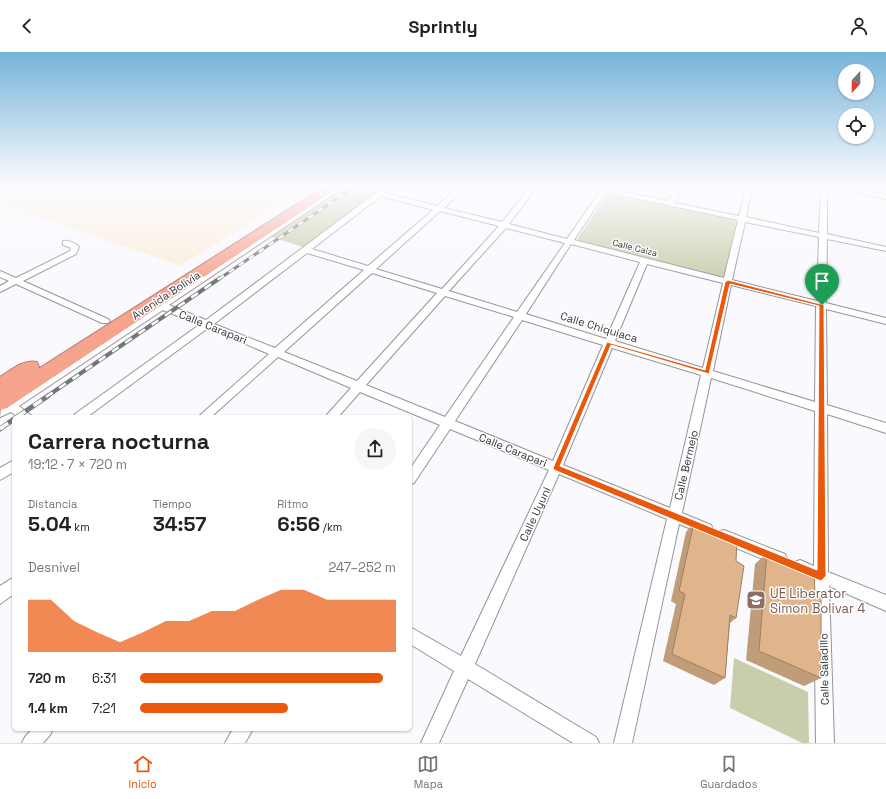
<!DOCTYPE html>
<html lang="es">
<head>
<meta charset="utf-8">
<style>
  :root { --surface:#fff; --page:#f6f6f6; --text:#222; --muted:#767676; --line:#e0e0e0; --accent:#ea580c }
  body { margin:0; font-family:"Space Grotesk",sans-serif; background:var(--page); color:var(--text); height:100vh; display:flex; flex-direction:column; font-size:15px; white-space:nowrap }
  * { box-sizing:border-box; margin:0 }
  p { font-size:13px; color:var(--muted) }
  .icon { flex:none; width:22px; height:22px; fill:none; stroke:currentColor; stroke-width:2; stroke-linecap:round; stroke-linejoin:round }
  .map { position:relative; flex:1; overflow:hidden }
  .side { position:absolute; left:12px; top:363px; width:400px; height:316px; display:flex; flex-direction:column; background:var(--surface); border-radius:6px; box-shadow:0 1px 3px #0004 }
  .side>* { flex:none }
  .needle { width:26px; rotate:201deg }
  .fabs { position:absolute; left:838px; top:12px; display:grid; gap:8px }
  .fabs a { display:grid; place-items:center; width:36px; height:36px; border-radius:50%; background:var(--surface); box-shadow:0 1px 3px #0004; font-size:20px }
  .pin { position:absolute; display:grid; place-items:center; width:34px; height:34px; color:#fff; margin:-41px -17px; border-radius:50% 50% 50% 0; rotate:-45deg; box-shadow:0 0 4px #0007 }
  .pin .icon { rotate:45deg }
  .round { display:grid; place-items:center; flex:none; width:42px; height:42px; border-radius:21px; background:var(--page) }
  .summary { display:flex; align-items:center; justify-content:space-between; height:68px; padding:0 16px }
  h1 { font-size:22px; font-weight:600; line-height:30px }
  .figures { display:grid; grid-template-columns:repeat(3,1fr); gap:6px; height:68px; padding:4px 16px }
  .figures div { display:grid; align-content:center }
  .figures b { font-size:20px; font-weight:600 }
  .figures small { font-size:11px; font-weight:400 }
  .figures p { font-size:11px }
  .chart { height:112px; padding:8px 16px }
  .chart p { display:flex; justify-content:space-between }
  .chart svg { width:100%; height:72px; margin-top:4px; fill:var(--accent); opacity:.7 }
  ul { padding:0 16px; list-style:none; font-size:13px }
  li { display:grid; grid-template-columns:64px 48px 1fr; align-items:center; height:30px }
  li i { height:10px; border-radius:5px; background:var(--accent) }
  header { display:flex; justify-content:space-between; align-items:center; height:52px; padding:0 16px; background:var(--surface); font-size:18px; font-weight:600 }
  .menu { display:flex; justify-content:space-around; align-items:center; height:56px; border-top:1px solid var(--line); background:var(--surface); font-size:11px; color:var(--muted) }
  .menu a { display:grid; justify-items:center; gap:2px }
  .menu .active { color:var(--accent) }
  .map>svg:first-child { display:block }
</style>
</head>
<body>
<header><svg class="icon" aria-label="back" viewBox="0 0 24 24"><path d="M15 5l-7 7 7 7"/></svg>Sprintly<svg class="icon" aria-label="person" viewBox="0 0 24 24"><circle cx="12" cy="8" r="4"/><path d="M4 21q1-7 8-7t8 7"/></svg></header>
<div class="map">
<svg width="886" height="691" viewBox="0 0 886 691">
  <rect width="100%" height="100%" fill="#f9f9fe"/>
  <!-- industrial -->
  <path fill="#faeeda" d="M0 135H307L180 214 0 152Z"/>
  <!-- green -->
  <g fill="#c8ceab">
    <path d="M346 135H383L303 195 271 185Z"/>
    <path d="M609 142 731 167 736 170 725 224 716 225 578 190V186L607 143Z"/>
    <path d="M734 606 808 640 809 691H802L730 656Z"/>
  </g>
  <g fill="none" stroke-linecap="round" stroke-linejoin="round">
    <!-- street casing -->
    <g stroke="#94949a" stroke-width="2">
      <g id="street">
        <path d="M336 135H344L169 253 206 268 384 135H392L385 141 437 154 459 135H466L444 156 502 170 530 135H537L509 172 567 187 600 139 587 135H609L608 137 669 149 675 135H682L675 151 739 164 746 135H752L746 165 819 181 821 135H827V182L886 195V199L827 187 826 251 886 266V272L826 257 827 353 886 371V381L827 362 828 520 886 543V559L829 534 834 691H816L814 528 795 520 793 515 795 510 800 508 814 514 815 359 711 326 682 461 711 473 713 477 711 481 706 483 679 472 632 691H614L667 467 559 422 475 612 596 685 599 691H573L468 627 439 691H421L454 619 410 592V575L461 604 549 418 450 377 414 431 410 432V417L440 373 360 340 338 365H325L351 336 278 305 211 365H198L269 302 208 276 87 365H73L75 362 199 273 163 258 19 354 33 365H18L11 360 0 365 2 348 6 347 11 348ZM606 140 738 168 724 226 574 188ZM381 144 433 158 368 214 312 197ZM440 159 499 174 442 237 376 217ZM745 170 819 185 817 249 732 228ZM506 176 565 191 517 260 449 239ZM571 192 640 210 606 287 526 262ZM307 201 364 218 275 296 214 272ZM647 212 723 231 703 316 615 289ZM372 221 437 241 357 329 284 300ZM731 233 816 254 815 350 713 319ZM445 244 514 265 445 365 366 333ZM522 268 603 293 553 409 455 369ZM612 296 701 323 670 456 563 413Z"/>
        <path d="M829 135H845L886 143V147Z"/>
        <path d="M63 189C68 188 76 191 79 195L76 202 23 229 108 267 110 269 108 271H102L16 232 0 240V234L9 229 0 225V219L16 226 70 199 71 196 63 193Z"/>
        <path d="M14 408V420L0 428V416Z"/>
        <path d="M724 478 785 502 787 507 785 512 780 514 719 489 717 484 719 479Z"/>
        <path d="M14 525V542L0 552V534Z"/>
        <path d="M32 677H53L50 683 43 691H22L25 685Z"/>
        <path d="M233 677H253L245 691H225Z"/>
      </g>
    </g>
    <!-- highway casing -->
    <g stroke="#b37d70" stroke-width="2">
      <path id="highway" d="M324 135H339L7 356 0 358V325C11 318 23 307 37 310L39 315 38 317Z"/>
    </g>
    <!-- street -->
    <use href="#street" fill="#fff" fill-rule="evenodd"/>
    <!-- highway -->
    <use href="#highway" fill="#f7a48f" fill-rule="evenodd"/>
    <!-- rail-far2 casing -->
    <g stroke="#767679" stroke-width="3">
      <path id="rail-far2" d="M219 227 354 135"/>
    </g>
    <!-- rail-far1 casing -->
    <g stroke="#767679" stroke-width="4">
      <path id="rail-far1" d="M46 345 220 226"/>
    </g>
    <!-- rail casing -->
    <g stroke="#767679" stroke-width="5">
      <g id="rail">
        <path d="M17 365 48 344"/>
        <path d="M0 377 14 367"/>
      </g>
    </g>
    <!-- rail-far2 -->
    <use href="#rail-far2" stroke="#fff" stroke-width="2" stroke-dasharray="6" stroke-linecap="butt"/>
    <!-- rail-far1 -->
    <use href="#rail-far1" stroke="#fff" stroke-width="2.5" stroke-dasharray="8" stroke-linecap="butt"/>
    <!-- rail -->
    <use href="#rail" stroke="#fff" stroke-width="3.5" stroke-dasharray="10" stroke-linecap="butt"/>
  </g>
  <!-- wall -->
  <g fill="#c19c78">
    <path d="M694 470 736 509V566L730 571 725 626 714 633 663 609 676 552 671 549 686 480Z"/>
    <path d="M767 501 821 626 804 634 746 608 755 512Z"/>
  </g>
  <!-- building -->
  <g fill="#e0b58b" stroke="#9d7f61">
    <path d="M694 470 737 486 736 509 744 514 736 566 730 563 725 626 672 602 685 542 679 539Z"/>
    <path d="M767 501 814 518 815 543 821 546V626L759 599Z"/>
  </g>
  <!-- sky -->
  <linearGradient id="sky" x2="0" y2="1"><stop stop-color="#76b3d9"/><stop offset="0.58" stop-color="#fcfcff"/><stop offset="1" stop-color="#fcfcff" stop-opacity="0"/></linearGradient>
  <rect width="886" height="232" fill="url(#sky)"/>
  <!-- route -->
  <path fill="#ea580c" stroke="#fff" fill-rule="evenodd" d="M728 228 824 253 826 524 821 529 554 418 553 416 607 290 705 318 725 230ZM730 232 819 254 817 518 560 414 611 293 709 322Z"/>
  <!-- icons -->
  <defs>
    <g id="school-square" transform="scale(1)"><rect x="-9" y="-9" width="18" height="18" rx="4" fill="#8d6e63" stroke="#fff"/><path d="M0-5L7-2L0 1L-7-2ZM-4 1L0 2.5L4 1V4Q0 6-4 4Z" fill="#fff"/></g>
  </defs>
  <g fill-rule="evenodd">
    <use href="#school-square" x="756" y="548"/>
  </g>
  <g text-anchor="middle" dominant-baseline="central" stroke-width="3" stroke-linejoin="round" paint-order="stroke">
    <!-- far-street labels -->
    <g font-size="9" fill="#343437" stroke="#fff">
      <text transform="translate(635 196) rotate(14)">Calle Caiza</text>
    </g>
    <!-- street labels -->
    <g font-size="11" fill="#343437" stroke="#fff">
      <text transform="translate(166 243) rotate(-33)">Avenida Bolivia</text>
      <text transform="translate(213 275) rotate(22)">Calle Carapari</text>
      <text transform="translate(599 275) rotate(17)">Calle Chiquiaca</text>
      <text transform="translate(513 398) rotate(22)">Calle Carapari</text>
      <text transform="translate(686 413) rotate(-77)">Calle Bermejo</text>
      <text transform="translate(535 462) rotate(-65)">Calle Uyuni</text>
      <text transform="translate(824 617) rotate(-91)">Calle Saladillo</text>
    </g>
    <!-- near-education labels -->
    <g font-size="13" fill="#785e54" stroke="#fff" text-anchor="start">
      <text x="770" y="541">UE Liberator<tspan x="770" dy="15">Simon Bolivar 4</tspan></text>
    </g>
  </g>
</svg>
<div class="fabs">
<a><svg class="needle" viewBox="-14 -14 28 28"><path d="M0-13l5 13h-10z" fill="#e53935"/><path d="M0 13l5-13h-10z" fill="#767676"/></svg></a>
<a><svg class="icon" aria-label="locate" viewBox="0 0 24 24"><circle cx="12" cy="12" r="6"/><path d="M12 2v4M12 18v4M2 12h4M18 12h4"/></svg></a>
</div>
<div class="pin" style="left:822px;top:253px;background:#1e9e55"><svg class="icon" aria-label="arrive" viewBox="0 0 24 24"><path d="M6 21V4h12l-3 4 3 4H6"/></svg></div>
<section class="side">
<div class="summary"><div><h1>Carrera nocturna</h1><p>19:12 · 7 × 720 m</p></div><a class="round"><svg class="icon" aria-label="share" viewBox="0 0 24 24"><path d="M12 15V3M7 8l5-5 5 5M5 13v7h14v-7"/></svg></a></div>
<div class="figures">
<div><p>Distancia</p><b>5.04<small> km</small></b></div>
<div><p>Tiempo</p><b>34:57</b></div>
<div><p>Ritmo</p><b>6:56<small> /km</small></b></div>
</div>
<div class="chart"><p><span>Desnivel</span>247–252 m</p>
<svg viewBox="0 0 160 44" preserveAspectRatio="none"><path d="M0 44V12L10 12L20 25L30 32L40 38L50 32L60 25L70 25L80 19L90 19L100 12L110 6L120 6L130 12L140 12L150 12L160 12V44z"/></svg>
</div>
<ul>
<li><b>720 m</b>6:31<i style="width:95%"></i></li>
<li><b>1.4 km</b>7:21<i style="width:58%"></i></li>
</ul>
</section>
</div>
<nav class="menu">
<a class="active"><svg class="icon" aria-label="home" viewBox="0 0 24 24"><path d="M3 11l9-7 9 7M6 9v11h12V9"/></svg>Inicio</a>
<a><svg class="icon" aria-label="map" viewBox="0 0 24 24"><path d="M3 6l6-2 6 2 6-2v14l-6 2-6-2-6 2zM9 4v14M15 6v14"/></svg>Mapa</a>
<a><svg class="icon" aria-label="saved" viewBox="0 0 24 24"><path d="M7 4h10v16l-5-4-5 4z"/></svg>Guardados</a>
</nav>
</body>
</html>
